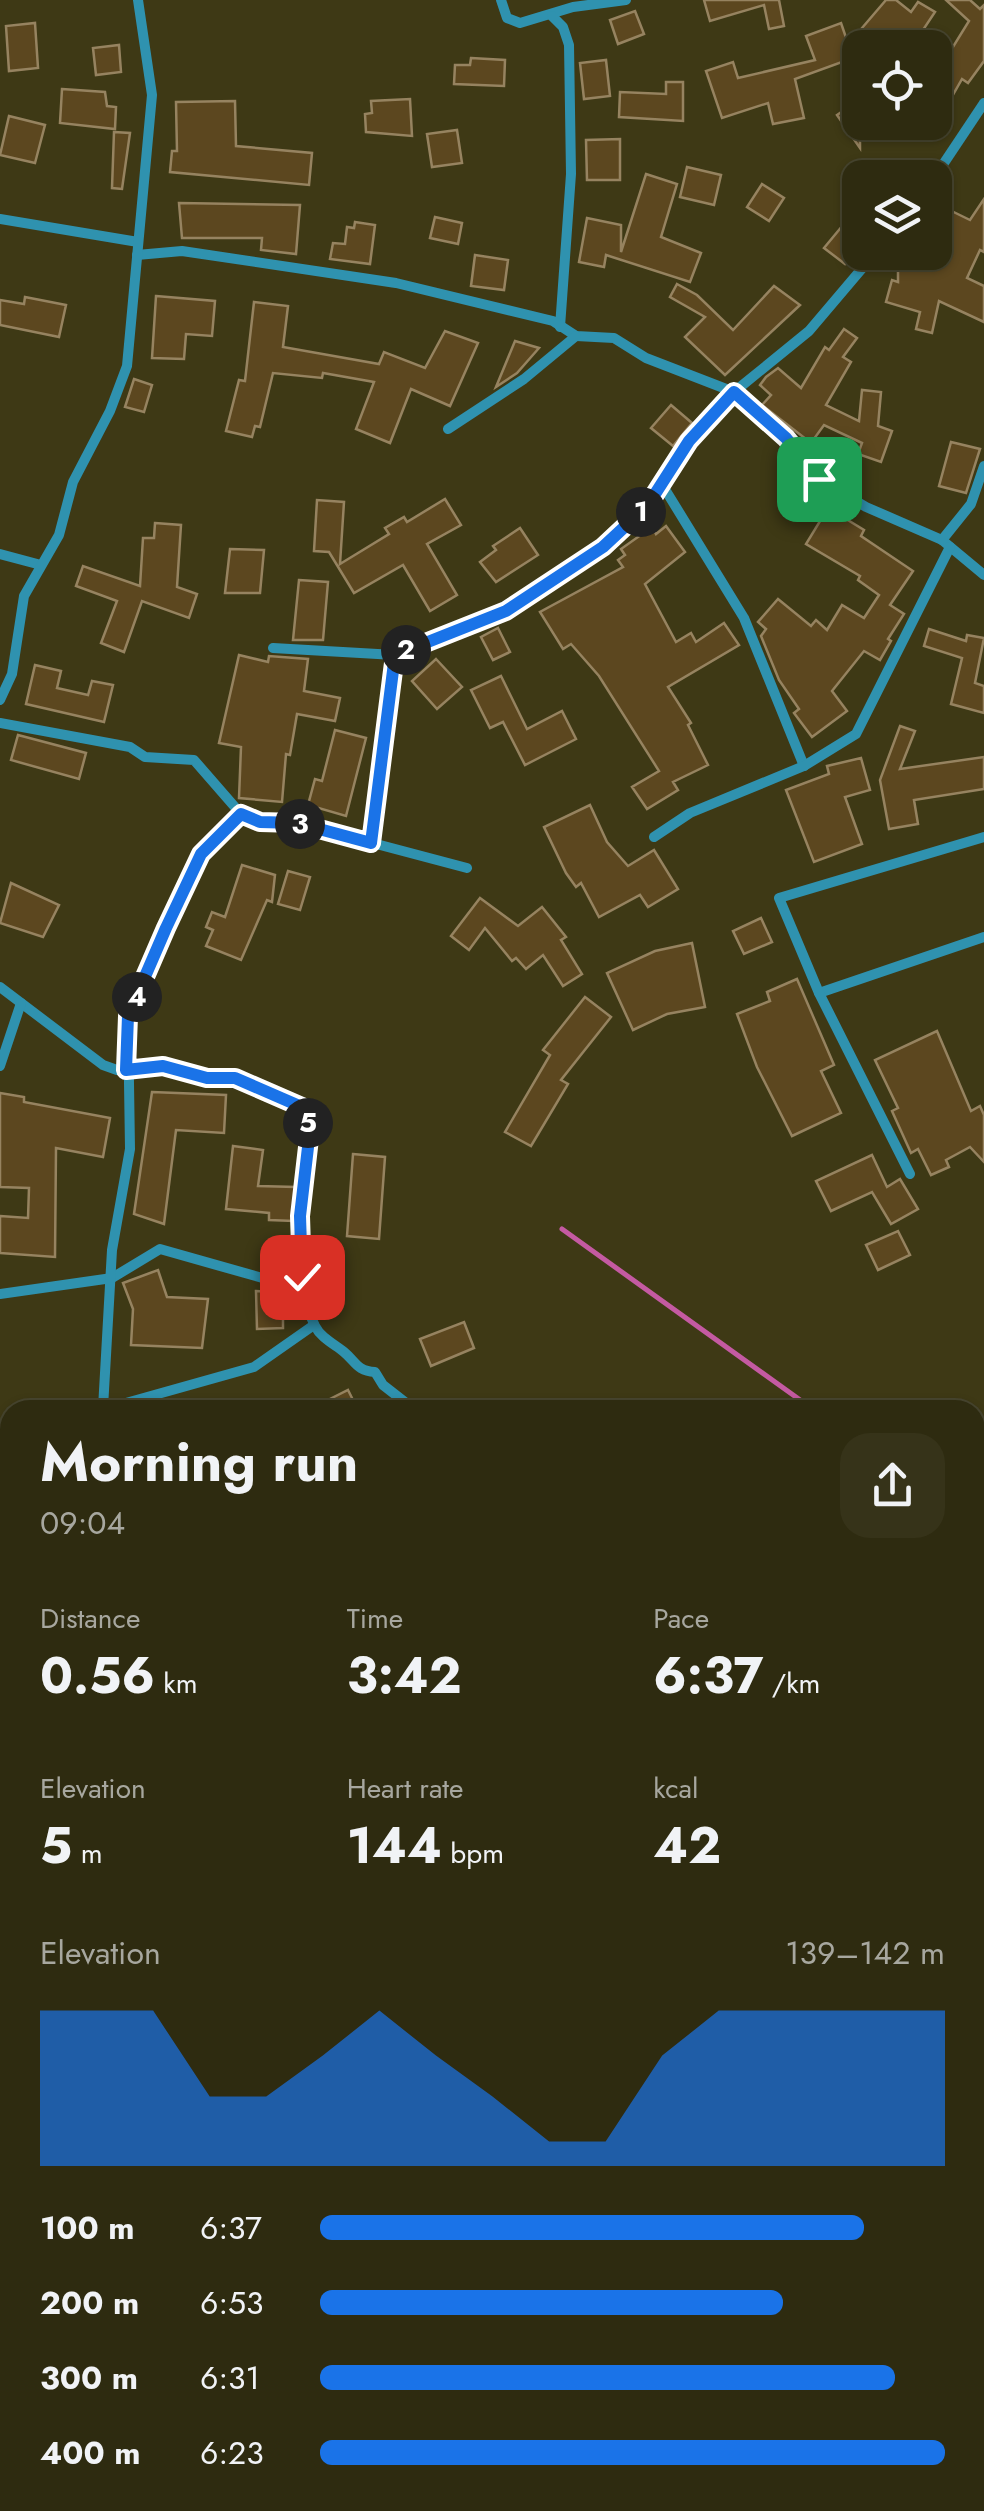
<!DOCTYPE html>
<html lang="en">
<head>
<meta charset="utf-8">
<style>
  :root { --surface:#2e2b10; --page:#363319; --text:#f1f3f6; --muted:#a7a79f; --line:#494730; --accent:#1a73e8 }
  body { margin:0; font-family:Jost,sans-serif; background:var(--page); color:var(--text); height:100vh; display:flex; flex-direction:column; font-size:38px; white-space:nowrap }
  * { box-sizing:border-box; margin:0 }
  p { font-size:32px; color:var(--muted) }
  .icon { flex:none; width:55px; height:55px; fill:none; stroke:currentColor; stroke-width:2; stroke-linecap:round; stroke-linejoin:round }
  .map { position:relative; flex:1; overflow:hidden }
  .drawer { position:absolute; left:0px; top:1400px; width:985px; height:1112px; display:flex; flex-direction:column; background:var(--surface); border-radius:30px 30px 0 0; box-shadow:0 2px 8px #0004,0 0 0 2px var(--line) }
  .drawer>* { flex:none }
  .controls { position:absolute; left:842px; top:30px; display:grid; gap:20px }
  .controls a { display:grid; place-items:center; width:110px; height:110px; border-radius:20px; background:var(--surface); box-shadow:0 2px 8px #0004,0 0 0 2px var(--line); font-size:50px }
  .pin { position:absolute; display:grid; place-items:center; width:85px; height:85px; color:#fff; margin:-42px; border-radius:20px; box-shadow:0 5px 15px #0006 }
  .km { position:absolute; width:50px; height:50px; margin:-25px; border-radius:50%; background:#222; color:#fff; font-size:28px; line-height:50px; text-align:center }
  .round { display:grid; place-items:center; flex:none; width:105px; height:105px; border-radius:30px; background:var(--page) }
  .headline { display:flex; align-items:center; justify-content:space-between; height:170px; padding:0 40px }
  h1 { font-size:55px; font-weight:700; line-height:75px }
  .stats { display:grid; grid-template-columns:repeat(3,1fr); gap:15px; height:170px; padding:10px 40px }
  .stats div { display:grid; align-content:center }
  .stats b { font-size:50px; font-weight:700 }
  .stats small { font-size:28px; font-weight:400 }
  .stats p { font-size:28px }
  .chart { height:280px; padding:20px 40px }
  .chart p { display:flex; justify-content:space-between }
  .chart svg { width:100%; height:180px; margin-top:10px; fill:var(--accent); opacity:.7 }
  ul { padding:0 40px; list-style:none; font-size:32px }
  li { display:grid; grid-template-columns:160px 120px 1fr; align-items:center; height:75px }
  li i { height:25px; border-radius:12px; background:var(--accent) }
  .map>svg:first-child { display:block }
</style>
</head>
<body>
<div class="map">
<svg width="984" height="2511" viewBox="0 0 984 2511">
  <rect width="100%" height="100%" fill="#3e3915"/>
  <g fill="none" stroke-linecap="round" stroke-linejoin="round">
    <!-- stream -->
    <g stroke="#c45aa2" stroke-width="5">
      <path d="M562 1229 814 1410"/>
      <path d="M975 1526 984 1533"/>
    </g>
  </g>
  <!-- building -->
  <g fill="#5c471f" stroke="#968360" stroke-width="2.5">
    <path d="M704 0H779L784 26 769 29 764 5 710 21Z"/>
    <path d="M886 0H896L911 12 918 2 935 12 911 48H886L862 28Z"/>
    <path d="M946 0H970L980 9 984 5V61L968 83 962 79 950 100 935 92V76L969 21Z"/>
    <path d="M635 11 644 34 618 44 610 20Z"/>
    <path d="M35 23 38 68 9 71 6 26Z"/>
    <path d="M841 23 853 58 795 79 804 118 773 124 768 103 722 118 706 71 733 62 738 78 815 60 806 36Z"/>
    <path d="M119 45 121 72 96 75 93 48Z"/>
    <path d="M471 58 505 60 504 86 454 84 455 65H470Z"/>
    <path d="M606 60 610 96 584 99 580 63Z"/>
    <path d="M666 82H683V121L619 117 620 92 666 94Z"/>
    <path d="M62 89 105 92 107 106 116 107 115 129 60 123Z"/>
    <path d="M410 99 412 136 366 132 365 114 372 113 371 101Z"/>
    <path d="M860 99V148L837 115Z"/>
    <path d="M235 101 236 146 312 153 309 185 170 172 172 151H177L176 102Z"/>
    <path d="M9 116 45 125 35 163 0 155Z"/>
    <path d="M457 130 462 163 432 167 427 134Z"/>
    <path d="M114 132 130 133 122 189 112 188Z"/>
    <path d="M620 139V180H587L586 140Z"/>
    <path d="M687 167 721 175 714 205 680 197Z"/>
    <path d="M646 174 677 184 661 237 701 253 690 282 606 255 604 267 579 262 587 218 621 225V252Z"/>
    <path d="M860 176V245L845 264 824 248 853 213 842 206Z"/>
    <path d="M762 184 784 198 769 221 747 207Z"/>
    <path d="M984 199V252L980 250 967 278 984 286V322L939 301 932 333 916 329 920 312 886 302 892 280 898 282V252H935V203L970 220Z"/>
    <path d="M179 203 300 205 296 254 261 250 262 238H182Z"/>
    <path d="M435 217 462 223 458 244 430 238Z"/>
    <path d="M355 222 375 225 370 264 330 259 333 243 345 244 347 227 354 228Z"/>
    <path d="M475 255 508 260 504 290 471 286Z"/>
    <path d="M677 284 697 295 733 330 774 286 800 305 725 375 685 337 705 317 670 297Z"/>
    <path d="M156 296 215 301 212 336 186 334 184 359 152 358Z"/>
    <path d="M25 297 66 305 59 337 0 325V300L24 304Z"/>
    <path d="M254 302 288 306 283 347 379 364 384 352 425 368 445 331 478 343 450 406 411 389 390 443 356 429 374 382 323 373 322 378 273 373 260 427 255 426 252 437 226 431 239 380 245 381Z"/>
    <path d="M844 329 857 338 843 357 851 362 826 405 859 421 862 390 881 392 878 426 892 431 881 462 858 454 862 443 824 425 811 443 762 405 771 395 760 385 766 377 778 368 801 388 825 347 829 350Z"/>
    <path d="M515 341 539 348 517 373 496 387Z"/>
    <path d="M134 379 152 385 144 412 125 407Z"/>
    <path d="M671 405 692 423 673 446 651 428Z"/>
    <path d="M951 442 980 449 966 493 939 486Z"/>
    <path d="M445 499 461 525 427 544 457 595 430 611 403 565 354 593 329 552 314 551 317 500 344 502 340 564 389 534 385 528 404 517 407 522Z"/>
    <path d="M828 508 864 530 861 536 913 571 890 605 904 614 888 639 891 641 880 660 864 651 832 691 847 711 812 737 794 713 799 709 779 680 761 636 766 629 758 622 778 599 811 626 816 620 827 630 842 605 864 618 879 595 858 580 860 576 806 544Z"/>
    <path d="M155 523 181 525 177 587 197 594 189 618 142 601 124 652 101 643 117 601 76 586 83 566 140 586 143 538H154Z"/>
    <path d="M666 526 685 552 645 584 676 642 691 633 696 642 724 623 739 645 668 687 691 723 688 725 708 765 673 782 678 790 647 809 632 787 659 771 599 676 571 644 563 649 540 612 623 567 618 560 625 555 621 549 652 527 656 534Z"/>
    <path d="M520 528 538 555 496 582 480 562 496 550 493 546Z"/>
    <path d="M230 549 264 550 260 593H225Z"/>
    <path d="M299 580 328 582 323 640H293Z"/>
    <path d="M498 628 510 652 493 660 481 637Z"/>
    <path d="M929 629 966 641 967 635 984 638 975 683 984 686V713L951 704 962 658 924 646Z"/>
    <path d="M239 655 268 662 269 656 308 659 304 691 340 698 335 721 297 714 290 755 286 754 282 802 239 798 241 747 219 743Z"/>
    <path d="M436 659 462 687 437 709 412 681Z"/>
    <path d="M35 665 61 671 57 688 88 695 92 681 113 685 104 722 26 704Z"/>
    <path d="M501 676 527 729 562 711 576 739 525 765 503 722 490 728 471 690Z"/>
    <path d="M900 726 915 731 900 769 984 757V789L914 800 918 824 889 829 880 780Z"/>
    <path d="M335 730 366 738 346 816 308 805 315 779 322 781Z"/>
    <path d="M18 735 86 753 79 779 11 760Z"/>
    <path d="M861 758 870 790 845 797 862 844 814 862 786 790 829 774 827 766Z"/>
    <path d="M590 805 607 842 628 866 654 850 678 889 648 907 640 895 599 917 581 883 576 887 566 873 544 827Z"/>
    <path d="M242 865 275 875 272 902 267 900 241 960 206 946 213 930 206 927 212 912 225 917Z"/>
    <path d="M288 871 310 877 300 910 278 904Z"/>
    <path d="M11 883 59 905 43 937 0 923Z"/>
    <path d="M480 898 518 926 542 907 566 937 561 940 582 974 563 986 543 955 526 969 516 958 512 961 485 928 469 950 451 936Z"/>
    <path d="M761 918 772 942 744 954 733 931Z"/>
    <path d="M692 943 705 1007 667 1014 633 1030 607 973 655 951Z"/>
    <path d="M797 979 834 1065 821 1071 841 1113 792 1136 757 1067 737 1014 770 1001 767 992Z"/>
    <path d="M585 997 611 1017 561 1080 568 1084 531 1146 505 1132 550 1055 543 1050Z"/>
    <path d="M937 1031 971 1111 980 1106 984 1115V1162L970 1147 946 1160 949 1167 931 1175 918 1149 911 1153 892 1111 898 1108 875 1060Z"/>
    <path d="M152 1092 226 1095 224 1133 176 1130 164 1224 134 1214Z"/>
    <path d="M0 1093 24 1097V1102L110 1118 103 1157 56 1148 55 1257 0 1253V1216L28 1218 29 1188 0 1187Z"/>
    <path d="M233 1146 263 1150 258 1186 296 1187 294 1221 269 1220V1213L226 1209Z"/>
    <path d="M353 1154 385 1157 379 1239 347 1236Z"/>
    <path d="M872 1155 887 1187 900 1179 918 1209 891 1224 872 1192 831 1211 816 1181Z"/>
    <path d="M898 1231 910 1255 878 1270 866 1245Z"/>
    <path d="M158 1270 167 1297 208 1299 202 1348 131 1345 133 1309 123 1283Z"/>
    <path d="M256 1291 283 1293V1328L257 1329Z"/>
    <path d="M464 1322 474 1348 431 1366 420 1339Z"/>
    <path d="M348 1390 358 1410H308Z"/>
  </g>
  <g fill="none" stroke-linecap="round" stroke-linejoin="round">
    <!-- street -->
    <g stroke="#2f92af" stroke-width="10">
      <path d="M501 0 507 18 520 23 573 7 626 0"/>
      <path d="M552 16 563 27 569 45 571 174 560 327"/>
      <path d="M934 178 984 103"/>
      <path d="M0 219 138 242"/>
      <path d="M137 255 182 251 396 283 553 321 576 336 614 338 646 358 734 392 786 438 819 479 866 507 942 540 984 575"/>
      <path d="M448 429 524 379 576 336"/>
      <path d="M663 486 744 618 804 766"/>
      <path d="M942 540 971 504 984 466"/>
      <path d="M0 554 41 565"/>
      <path d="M273 648 395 655 506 611 603 547 649 505 689 441 734 392 809 331 876 252"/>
      <path d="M0 700 12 674 24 596 59 535 73 482 110 411 127 366 152 95 138 0"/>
      <path d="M0 723 130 747 145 757 194 760 241 814 260 822 297 823 467 868"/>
      <path d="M654 837 690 813 804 766 856 734 950 547"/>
      <path d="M371 843 395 655"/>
      <path d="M0 987 103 1065 117 1070 163 1066 207 1078H235L304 1108C324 1178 279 1256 315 1326 321 1338 334 1344 344 1352 356 1362 357 1371 375 1372L383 1385 415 1410"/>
      <path d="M819 993 984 937"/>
      <path d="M0 1066 21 1003"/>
      <path d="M910 1174 819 993 779 898 984 837"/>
      <path d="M0 1294 112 1278 160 1249 305 1290"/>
      <path d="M103 1408 112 1250 130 1149 128 1017 201 853 241 814"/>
      <path d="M101 1410 254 1367 314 1325"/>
      <path d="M0 1452 10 1449"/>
      <path d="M0 1653 10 1651"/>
      <path d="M975 2040H984"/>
      <path d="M0 2339 10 2349"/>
      <path d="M212 2502 257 2511"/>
      <path d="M514 2502V2511"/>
      <path d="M945 2502 950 2511"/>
      <path d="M83 2511 85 2502"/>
    </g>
  </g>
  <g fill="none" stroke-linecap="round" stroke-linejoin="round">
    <!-- route casing -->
    <g stroke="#fff" stroke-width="20">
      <path id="route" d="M302 1277 300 1216 310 1130 304 1108 235 1078H207L163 1066 126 1070 128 1016 166 928 201 854 241 814 260 822 297 823 371 843 395 655 506 611 603 547 648 505 689 441 734 392 786 438 819 479"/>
    </g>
    <!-- route -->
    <use href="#route" stroke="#1a73e8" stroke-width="12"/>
  </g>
</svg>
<div class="controls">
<a><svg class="icon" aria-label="locate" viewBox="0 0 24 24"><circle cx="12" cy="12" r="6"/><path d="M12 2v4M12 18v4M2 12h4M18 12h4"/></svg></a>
<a><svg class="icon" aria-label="layers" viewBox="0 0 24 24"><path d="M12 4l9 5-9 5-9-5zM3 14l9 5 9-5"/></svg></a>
</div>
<div class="pin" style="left:819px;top:479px;background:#1e9e55"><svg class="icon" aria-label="arrive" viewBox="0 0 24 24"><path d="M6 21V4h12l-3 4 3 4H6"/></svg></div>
<div class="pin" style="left:302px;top:1277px;background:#d93025"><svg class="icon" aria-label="check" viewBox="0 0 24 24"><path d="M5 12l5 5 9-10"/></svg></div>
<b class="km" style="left:641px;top:512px">1</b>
<b class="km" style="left:406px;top:650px">2</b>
<b class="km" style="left:300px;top:824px">3</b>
<b class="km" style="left:137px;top:997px">4</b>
<b class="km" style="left:308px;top:1123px">5</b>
<section class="drawer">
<div class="headline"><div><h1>Morning run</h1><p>09:04</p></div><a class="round"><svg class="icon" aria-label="share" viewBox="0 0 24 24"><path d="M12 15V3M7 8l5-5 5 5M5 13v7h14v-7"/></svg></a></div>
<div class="stats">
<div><p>Distance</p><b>0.56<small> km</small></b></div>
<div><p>Time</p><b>3:42</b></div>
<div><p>Pace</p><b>6:37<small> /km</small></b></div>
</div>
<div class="stats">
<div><p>Elevation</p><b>5<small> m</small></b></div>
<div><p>Heart rate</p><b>144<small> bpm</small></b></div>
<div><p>kcal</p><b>42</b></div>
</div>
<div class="chart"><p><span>Elevation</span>139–142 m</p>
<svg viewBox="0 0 160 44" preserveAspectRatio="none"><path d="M0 44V6L10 6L20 6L30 27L40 27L50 17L60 6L70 17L80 27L90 38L100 38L110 17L120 6L130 6L140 6L150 6L160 6V44z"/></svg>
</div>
<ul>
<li><b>100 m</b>6:37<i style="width:87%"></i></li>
<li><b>200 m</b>6:53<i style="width:74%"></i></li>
<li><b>300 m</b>6:31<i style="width:92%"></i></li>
<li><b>400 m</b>6:23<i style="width:100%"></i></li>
</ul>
</section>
</div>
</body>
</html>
